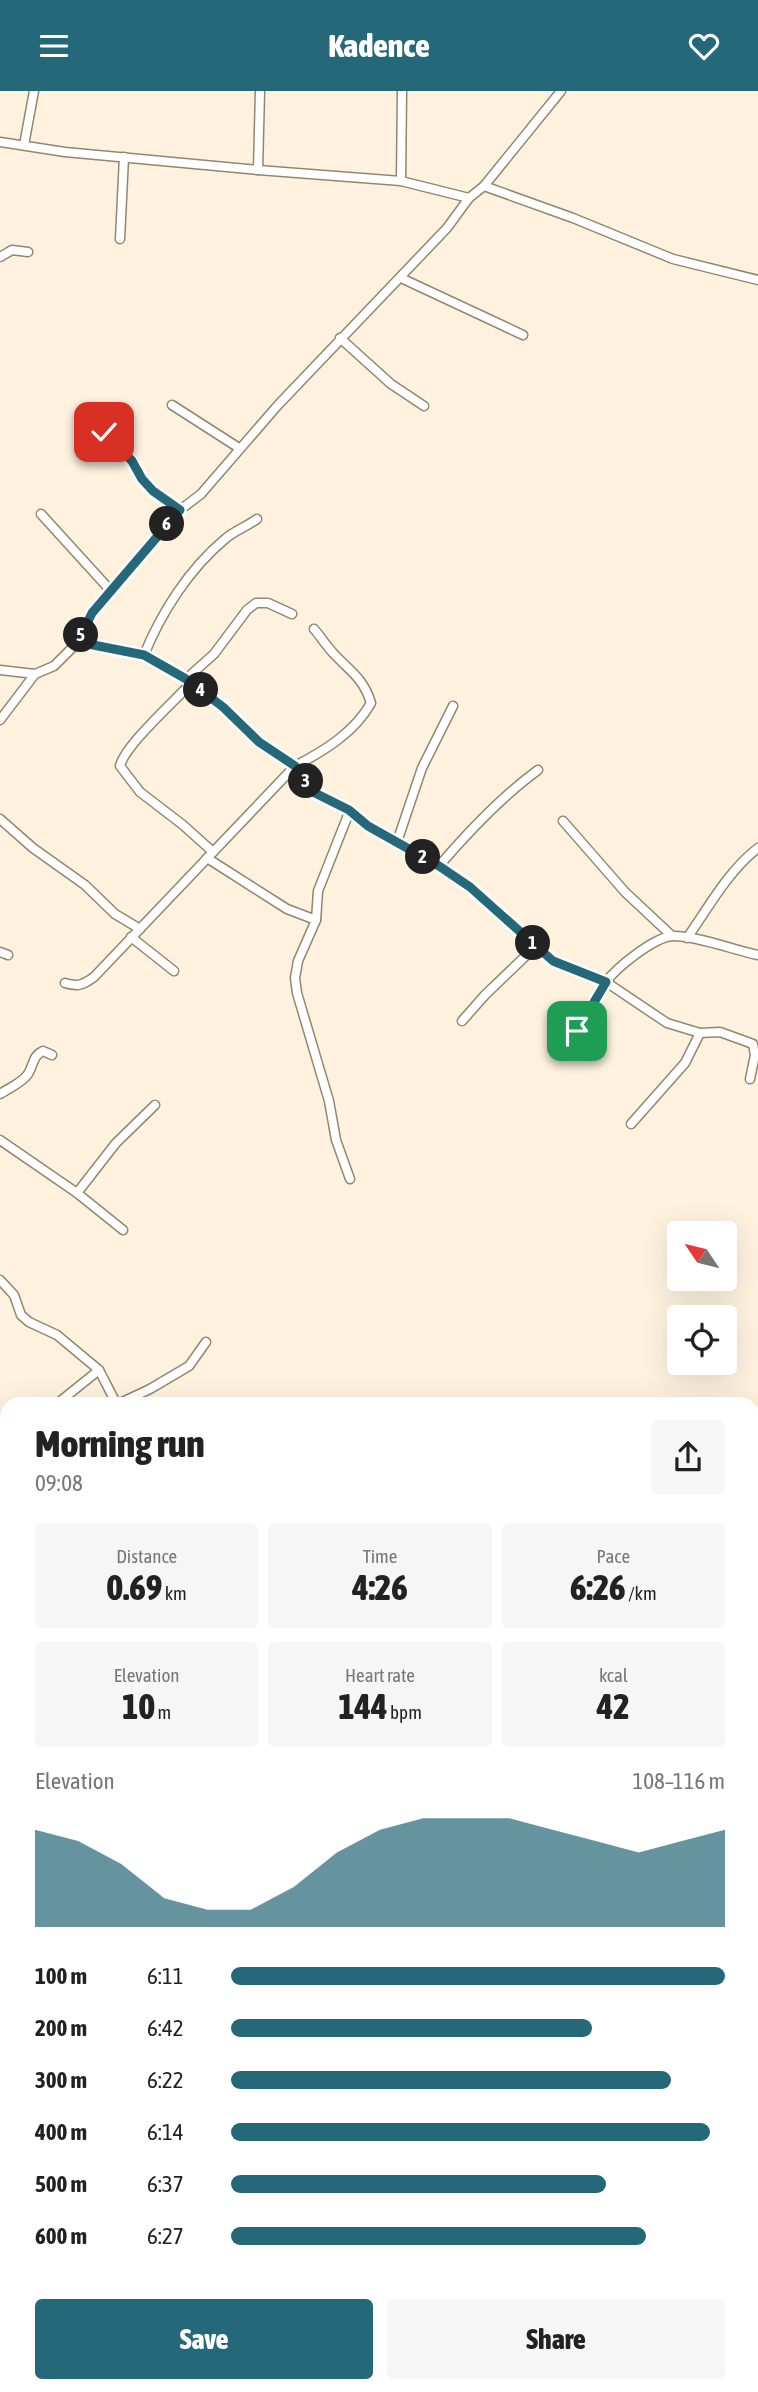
<!DOCTYPE html>
<html lang="en">
<head>
<meta charset="utf-8">
<style>
  :root { --surface:#fff; --page:#f6f6f6; --text:#222; --muted:#767676; --accent:#246879 }
  body { margin:0; font-family:"Asap Condensed",sans-serif; background:var(--page); color:var(--text); height:100vh; display:flex; flex-direction:column; font-size:26px; white-space:nowrap }
  * { box-sizing:border-box; margin:0 }
  p { font-size:23px; color:var(--muted) }
  .icon { flex:none; width:38px; height:38px; fill:none; stroke:currentColor; stroke-width:2; stroke-linecap:round; stroke-linejoin:round }
  .map { position:relative; flex:1; overflow:hidden }
  .drawer { position:absolute; left:0px; top:1306px; width:760px; height:996px; display:flex; flex-direction:column; background:var(--surface); border-radius:21px 21px 0 0; box-shadow:0 7px 28px #0002 }
  .drawer>* { flex:none }
  .needle { width:46px; rotate:305deg }
  .controls { position:absolute; left:667px; top:1130px; display:grid; gap:14px }
  .controls a { display:grid; place-items:center; width:70px; height:70px; border-radius:7px; background:var(--surface); box-shadow:0 7px 28px #0002; font-size:35px }
  .pin { position:absolute; display:grid; place-items:center; width:60px; height:60px; color:#fff; margin:-30px; border-radius:14px; box-shadow:0 4px 10px #0006 }
  .km { position:absolute; width:35px; height:35px; margin:-18px; border-radius:50%; background:#222; color:#fff; font-size:19px; line-height:35px; text-align:center }
  .round { display:grid; place-items:center; flex:none; width:74px; height:74px; border-radius:7px; background:var(--page) }
  .headline { display:flex; align-items:center; justify-content:space-between; height:119px; padding:0 35px }
  h1 { font-size:38px; font-weight:800; line-height:52px }
  .stats { display:grid; grid-template-columns:repeat(3,1fr); gap:10px; height:119px; padding:7px 35px }
  .stats div { display:grid; align-content:center; border-radius:7px; background:var(--page); text-align:center }
  .stats b { font-size:35px; font-weight:800 }
  .stats small { font-size:19px; font-weight:400 }
  .stats p { font-size:19px }
  .chart { height:196px; padding:14px 35px }
  .chart p { display:flex; justify-content:space-between }
  .chart svg { width:100%; height:126px; margin-top:7px; fill:var(--accent); opacity:.7 }
  .button { display:flex; gap:14px; margin-top:auto; padding:14px 35px }
  .button a { flex:1; height:80px; border-radius:7px; background:var(--accent); color:#fff; font-size:28px; font-weight:800; line-height:80px; text-align:center }
  .button a+a { background:var(--page); color:var(--text) }
  ul { padding:0 35px; list-style:none; font-size:23px }
  li { display:grid; grid-template-columns:112px 84px 1fr; align-items:center; height:52px }
  li i { height:18px; border-radius:9px; background:var(--accent) }
  header { display:flex; justify-content:space-between; align-items:center; height:91px; padding:0 35px; background:var(--accent); color:#fff; font-size:32px; font-weight:800 }
  .map>svg:first-child { display:block }
</style>
</head>
<body>
<header><svg class="icon" aria-label="menu" viewBox="0 0 24 24"><path d="M4 6h16M4 12h16M4 18h16"/></svg>Kadence<svg class="icon" aria-label="heart" viewBox="0 0 24 24"><path d="M12 20l-8-8c-3-5 5-10 8-4 3-6 11-1 8 4z"/></svg></header>
<div class="map">
<svg width="758" height="2301" viewBox="0 0 758 2301">
  <rect width="100%" height="100%" fill="#fef2df"/>
  <g fill="none" stroke-linecap="round" stroke-linejoin="round">
    <!-- street casing -->
    <g stroke="#93866f" stroke-width="11">
      <g id="street">
        <path d="M0 51 65 61 258 79 401 90 469 107"/>
        <path d="M24 54 34 0"/>
        <path d="M258 79 260 0"/>
        <path d="M401 90 402 0"/>
        <path d="M484 95 573 127 673 168 758 189"/>
        <path d="M120 148 124 66"/>
        <path d="M0 166 12 159 28 161"/>
        <path d="M401 187 523 244"/>
        <path d="M340 247 391 293 424 315"/>
        <path d="M172 314 239 357"/>
        <path d="M89 328 133 370 142 388 153 400 180 419"/>
        <path d="M41 423 111 500"/>
        <path d="M78 551 144 564 186 588 223 616 259 651 295 675 315 702 350 719 368 735 439 775 470 796 553 870 606 891 667 932 700 942 720 941 753 953 755 964 750 988"/>
        <path d="M144 564C161 522 189 478 225 448 234 440 246 436 257 428"/>
        <path d="M0 579 35 583"/>
        <path d="M186 588 214 563 247 519 256 512H268L292 523"/>
        <path d="M191 592C175 610 125 654 120 675L140 701 183 734 213 761"/>
        <path d="M0 629 35 583 54 575 78 551 92 522 154 448 180 419 201 403 278 314 447 137 469 107 484 95 561 0"/>
        <path d="M350 719 318 800 316 829 298 870 295 887 297 902 329 1010 336 1049 350 1088"/>
        <path d="M0 728 33 757 85 794 115 823 140 838"/>
        <path d="M563 730 625 801 672 845"/>
        <path d="M397 751 422 677 453 615"/>
        <path d="M207 767 287 818 316 829"/>
        <path d="M439 775C469 740 501 706 538 679"/>
        <path d="M131 846 174 880"/>
        <path d="M687 847C709 816 728 780 758 757"/>
        <path d="M0 861 8 864"/>
        <path d="M65 892C78 896 83 894 94 886L295 675C324 660 355 641 371 612 363 587 352 582 335 564 327 556 321 546 314 538"/>
        <path d="M462 930 485 904 536 855"/>
        <path d="M565 956C581 936 591 913 605 892 616 877 655 845 674 845 697 845 734 859 758 864"/>
        <path d="M0 1003C9 997 22 992 28 983 34 974 32 965 43 960L52 964"/>
        <path d="M631 1033 685 972 700 942"/>
        <path d="M0 1049 77 1102 123 1139"/>
        <path d="M77 1102 116 1052 155 1014"/>
        <path d="M0 1189 14 1204 21 1224 29 1231 57 1244 99 1279 116 1312"/>
        <path d="M58 1312 99 1279"/>
        <path d="M120 1312 150 1298 189 1275 206 1251"/>
        <path d="M0 1339 7 1348"/>
        <path d="M0 1463 7 1460"/>
        <path d="M0 1849 7 1854"/>
        <path d="M752 2067 758 2060"/>
        <path d="M0 2128 7 2124"/>
        <path d="M0 2160 7 2162"/>
        <path d="M341 2294V2301"/>
        <path d="M569 2294 570 2301"/>
        <path d="M429 2301 440 2294"/>
      </g>
    </g>
    <!-- street -->
    <use href="#street" stroke="#fff" stroke-width="8"/>
  </g>
  <g fill="none" stroke-linecap="round" stroke-linejoin="round">
    <!-- route casing -->
    <g stroke="#fff" stroke-width="14">
      <path id="route" d="M104 341 132 370 142 388 153 400 180 419 92 522 78 551 144 564 186 588 223 616 259 651 295 675 315 702 349 719 368 735 439 775 470 796 553 870 606 891 577 940"/>
    </g>
    <!-- route -->
    <use href="#route" stroke="#246879" stroke-width="9"/>
  </g>
</svg>
<div class="controls">
<a><svg class="needle" viewBox="-14 -14 28 28"><path d="M0-13l5 13h-10z" fill="#e53935"/><path d="M0 13l5-13h-10z" fill="#767676"/></svg></a>
<a><svg class="icon" aria-label="locate" viewBox="0 0 24 24"><circle cx="12" cy="12" r="6"/><path d="M12 2v4M12 18v4M2 12h4M18 12h4"/></svg></a>
</div>
<div class="pin" style="left:577px;top:940px;background:#1e9e55"><svg class="icon" aria-label="arrive" viewBox="0 0 24 24"><path d="M6 21V4h12l-3 4 3 4H6"/></svg></div>
<div class="pin" style="left:104px;top:341px;background:#d93025"><svg class="icon" aria-label="check" viewBox="0 0 24 24"><path d="M5 12l5 5 9-10"/></svg></div>
<b class="km" style="left:533px;top:852px">1</b>
<b class="km" style="left:423px;top:766px">2</b>
<b class="km" style="left:306px;top:690px">3</b>
<b class="km" style="left:201px;top:599px">4</b>
<b class="km" style="left:81px;top:544px">5</b>
<b class="km" style="left:167px;top:433px">6</b>
<section class="drawer">
<div class="headline"><div><h1>Morning run</h1><p>09:08</p></div><a class="round"><svg class="icon" aria-label="share" viewBox="0 0 24 24"><path d="M12 15V3M7 8l5-5 5 5M5 13v7h14v-7"/></svg></a></div>
<div class="stats">
<div><p>Distance</p><b>0.69<small> km</small></b></div>
<div><p>Time</p><b>4:26</b></div>
<div><p>Pace</p><b>6:26<small> /km</small></b></div>
</div>
<div class="stats">
<div><p>Elevation</p><b>10<small> m</small></b></div>
<div><p>Heart rate</p><b>144<small> bpm</small></b></div>
<div><p>kcal</p><b>42</b></div>
</div>
<div class="chart"><p><span>Elevation</span>108–116 m</p>
<svg viewBox="0 0 160 44" preserveAspectRatio="none"><path d="M0 44V10L10 14L20 22L30 34L40 38L50 38L60 30L70 18L80 10L90 6L100 6L110 6L120 10L130 14L140 18L150 14L160 10V44z"/></svg>
</div>
<ul>
<li><b>100 m</b>6:11<i style="width:100%"></i></li>
<li><b>200 m</b>6:42<i style="width:73%"></i></li>
<li><b>300 m</b>6:22<i style="width:89%"></i></li>
<li><b>400 m</b>6:14<i style="width:97%"></i></li>
<li><b>500 m</b>6:37<i style="width:76%"></i></li>
<li><b>600 m</b>6:27<i style="width:84%"></i></li>
</ul>
<div class="button"><a>Save</a><a>Share</a></div>
</section>
</div>
</body>
</html>
